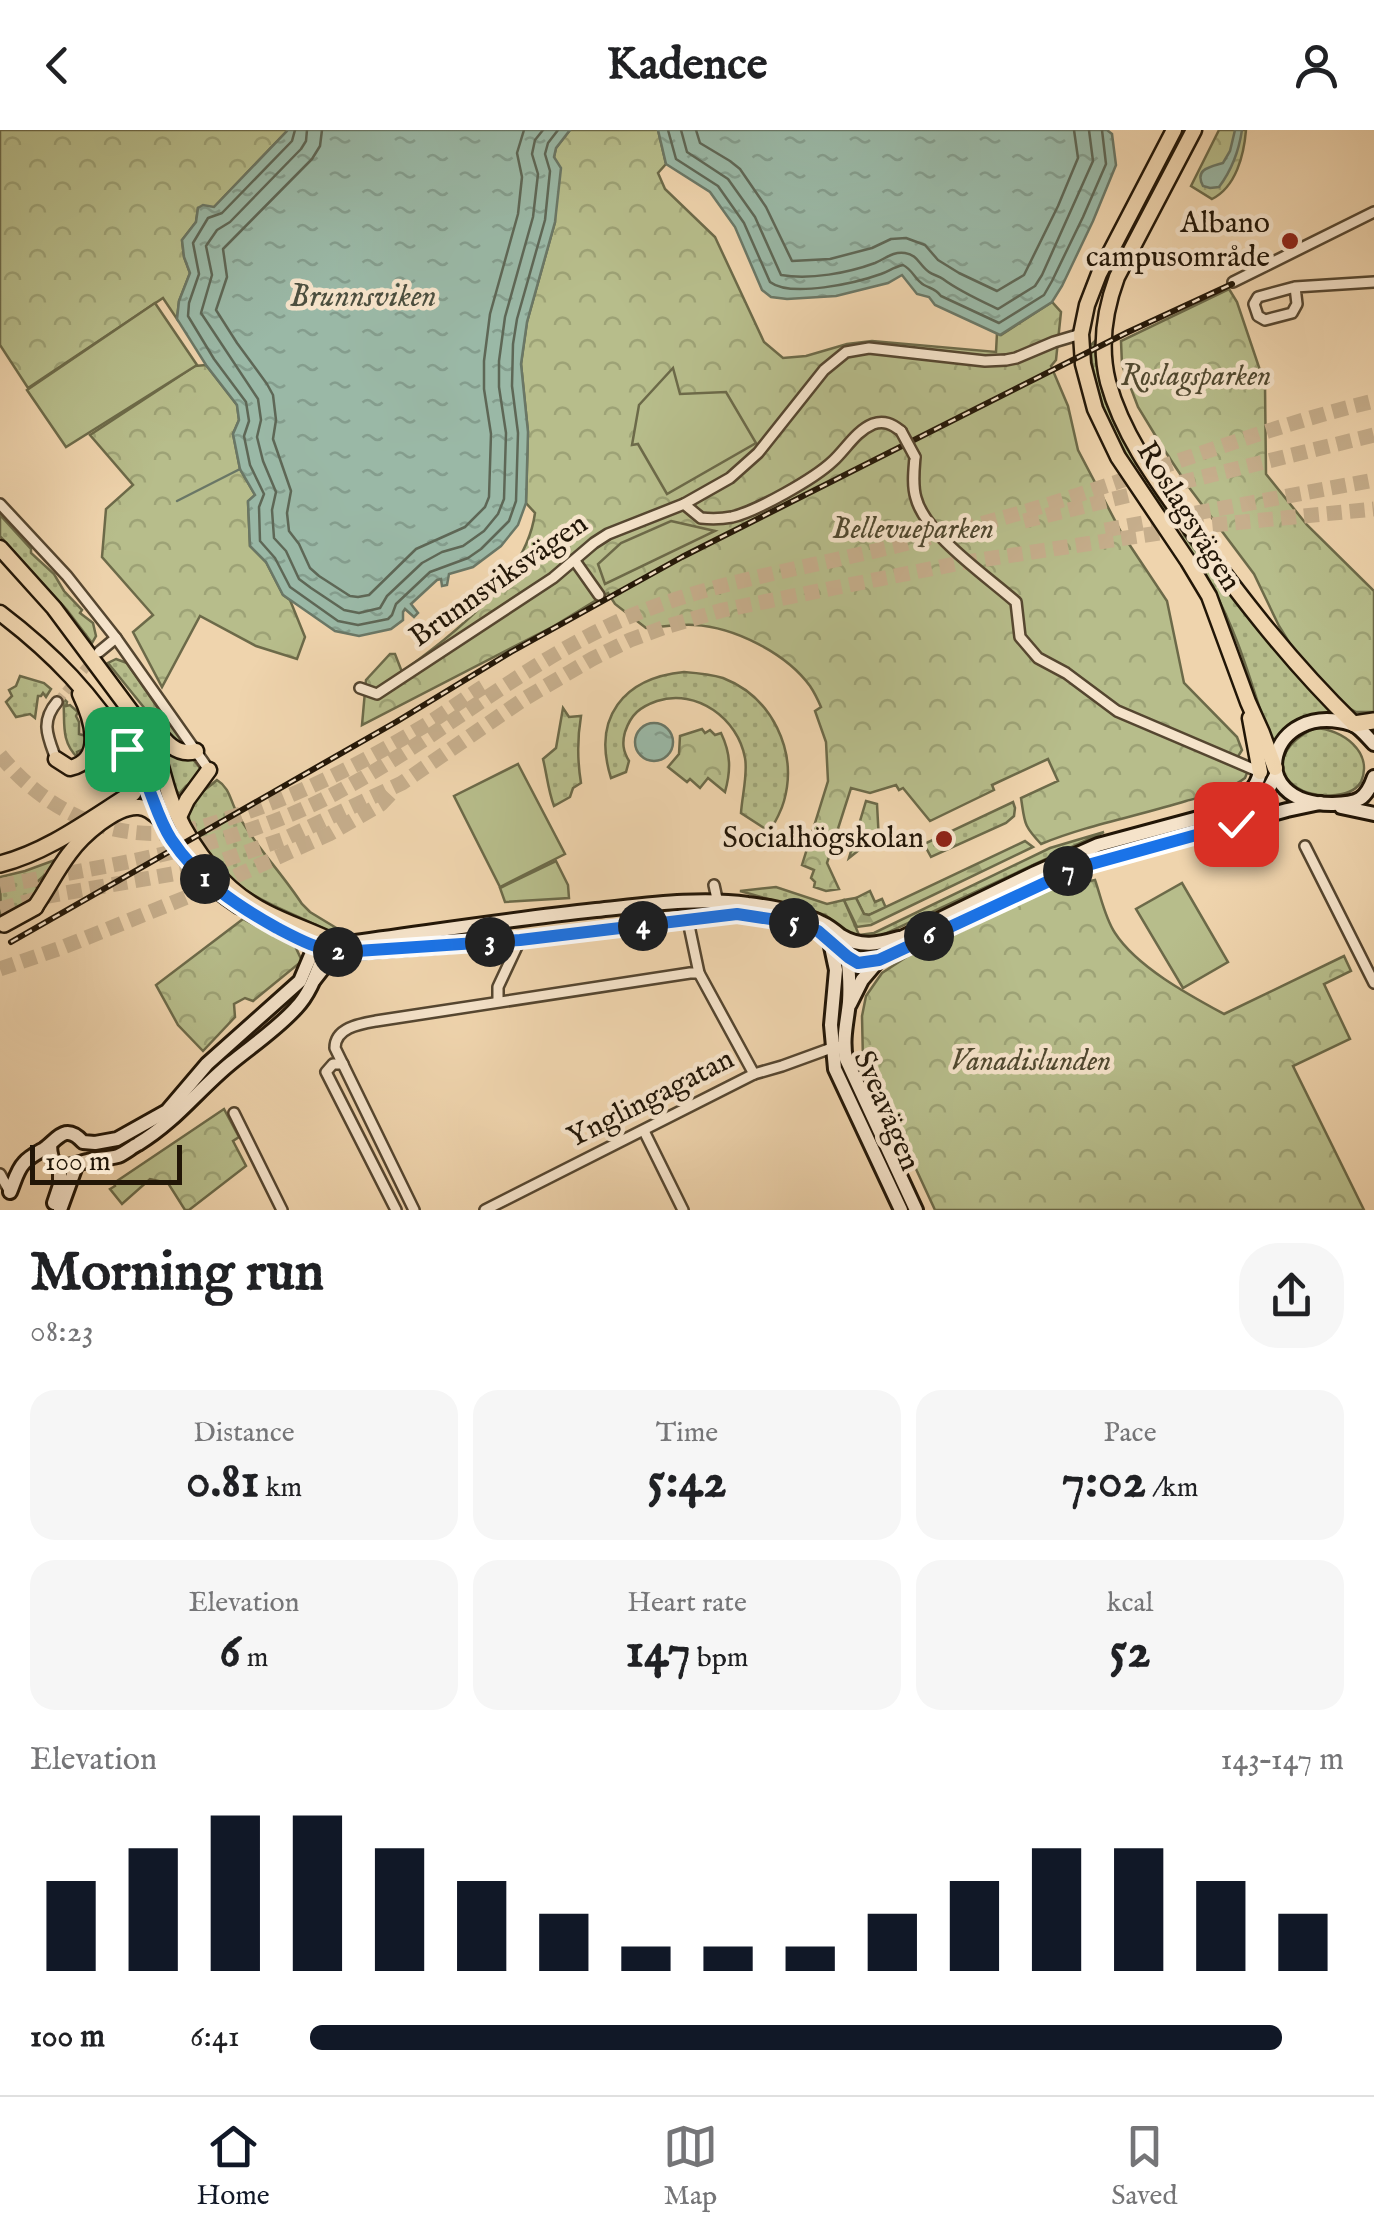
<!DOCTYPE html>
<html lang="en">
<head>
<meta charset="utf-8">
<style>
  :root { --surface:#fff; --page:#f6f6f6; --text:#202124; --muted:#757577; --line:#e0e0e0; --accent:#111827 }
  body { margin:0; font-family:"IM FELL English",serif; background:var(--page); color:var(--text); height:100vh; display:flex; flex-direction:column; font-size:38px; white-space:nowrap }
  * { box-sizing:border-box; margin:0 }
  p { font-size:32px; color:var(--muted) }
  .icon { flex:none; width:55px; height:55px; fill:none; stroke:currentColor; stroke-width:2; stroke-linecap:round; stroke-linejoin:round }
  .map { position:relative; height:1080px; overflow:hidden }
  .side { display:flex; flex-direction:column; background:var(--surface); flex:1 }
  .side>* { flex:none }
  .scale { position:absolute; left:30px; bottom:25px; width:152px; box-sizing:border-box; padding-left:10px; border:5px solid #221607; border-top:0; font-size:28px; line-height:35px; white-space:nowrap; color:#221607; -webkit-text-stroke:8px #f5e3ca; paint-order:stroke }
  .pin { position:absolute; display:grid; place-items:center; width:85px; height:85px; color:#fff; margin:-42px; border-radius:20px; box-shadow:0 5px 15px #0006 }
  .km { position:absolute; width:50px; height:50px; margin:-25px; border-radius:50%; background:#222; color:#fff; font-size:28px; line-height:50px; text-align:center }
  .round { display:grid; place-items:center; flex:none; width:105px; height:105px; border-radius:40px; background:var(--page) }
  .head { display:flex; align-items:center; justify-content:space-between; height:170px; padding:0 30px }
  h1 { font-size:55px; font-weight:700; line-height:75px }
  .figures { display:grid; grid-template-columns:repeat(3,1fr); gap:15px; height:170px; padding:10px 30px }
  .figures div { display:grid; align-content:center; border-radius:25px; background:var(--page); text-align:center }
  .figures b { font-size:50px; font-weight:700 }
  .figures small { font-size:28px; font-weight:400 }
  .figures p { font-size:28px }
  .chart { height:280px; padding:20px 30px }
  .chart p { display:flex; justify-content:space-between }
  .chart svg { width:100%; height:180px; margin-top:10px; stroke:var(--accent); stroke-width:6 }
  ul { padding:0 30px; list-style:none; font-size:32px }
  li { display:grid; grid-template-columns:160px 120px 1fr; align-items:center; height:75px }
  li i { height:25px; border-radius:12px; background:var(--accent) }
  header { display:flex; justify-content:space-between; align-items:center; height:130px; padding:0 30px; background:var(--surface); font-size:45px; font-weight:700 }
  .menu { display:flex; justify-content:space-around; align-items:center; height:140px; border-top:2px solid var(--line); background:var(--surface); font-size:28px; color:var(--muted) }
  .menu a { display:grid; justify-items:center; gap:5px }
  .menu .current { color:var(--accent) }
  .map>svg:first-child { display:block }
</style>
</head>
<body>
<header><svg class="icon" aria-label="back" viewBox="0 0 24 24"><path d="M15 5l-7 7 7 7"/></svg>Kadence<svg class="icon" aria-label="person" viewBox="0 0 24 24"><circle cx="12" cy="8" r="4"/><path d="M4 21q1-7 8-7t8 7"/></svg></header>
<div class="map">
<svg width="1374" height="1080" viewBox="0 0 1374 1080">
  <defs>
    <pattern id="grass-dots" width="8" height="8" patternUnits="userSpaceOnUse" patternTransform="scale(2.5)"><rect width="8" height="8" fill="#b7bd8b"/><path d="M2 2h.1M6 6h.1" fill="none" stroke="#9da276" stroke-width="1.8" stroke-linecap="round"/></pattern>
    <pattern id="forest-firs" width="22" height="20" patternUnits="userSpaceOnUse" patternTransform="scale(2.5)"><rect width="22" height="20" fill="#b7bd8b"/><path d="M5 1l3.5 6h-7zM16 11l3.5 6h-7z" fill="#9da276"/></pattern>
    <pattern id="park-crowns" width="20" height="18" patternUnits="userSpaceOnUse" patternTransform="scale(2.5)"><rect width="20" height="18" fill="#b7bd8b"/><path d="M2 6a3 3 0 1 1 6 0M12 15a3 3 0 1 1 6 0" fill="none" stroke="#9da276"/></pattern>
    <pattern id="water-ripples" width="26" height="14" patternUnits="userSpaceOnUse" patternTransform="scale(2.5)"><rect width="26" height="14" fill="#9ab8a6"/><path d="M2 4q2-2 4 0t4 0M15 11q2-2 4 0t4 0" fill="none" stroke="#849d8d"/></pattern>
  </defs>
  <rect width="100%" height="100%" fill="#efd4ad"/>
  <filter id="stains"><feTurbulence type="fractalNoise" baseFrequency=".002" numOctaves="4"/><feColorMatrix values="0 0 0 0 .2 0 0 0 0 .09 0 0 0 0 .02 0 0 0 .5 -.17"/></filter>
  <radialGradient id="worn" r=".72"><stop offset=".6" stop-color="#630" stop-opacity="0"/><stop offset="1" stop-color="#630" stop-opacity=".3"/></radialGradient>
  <!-- grass -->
  <g fill="url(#grass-dots)" stroke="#6c6a49" stroke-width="2.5">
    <path d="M1094 212C1097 233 1099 253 1106 273 1118 304 1136 333 1154 361 1206 442 1270 513 1335 584 1309 582 1291 587 1275 610H1272L1269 607C1252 556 1238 503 1212 457 1172 385 1090 301 1091 215Z"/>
    <path d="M0 385 31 419V423L54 444 64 461 82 480 80 483 93 493 96 506 92 513 67 480 0 406Z"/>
    <path d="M116 529 127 533 166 590 181 606 184 616 171 611 108 533Z"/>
    <path d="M684 542C697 543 710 544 723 548 772 567 798 621 784 671 780 686 771 699 763 713L760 707 764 698 741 683C742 666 748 644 745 628 738 589 697 558 657 571 640 577 631 584 625 602 622 613 623 621 629 631L626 642 611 648C592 588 623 548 684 542Z"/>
    <path d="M20 546 44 553 51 559 46 567 43 563 41 566H38L35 588 30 584 16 587 6 572 12 566 9 560 16 556Z"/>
    <path d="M63 568 67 572 66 576 70 575 78 582 76 586 79 592V604L86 606V618L77 622 78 628C59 610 66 590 63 568Z"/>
    <path d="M563 578 569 587 581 586C577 610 577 629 581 653L573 658 570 667 554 676C548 660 547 645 543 629L556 618Z"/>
    <path d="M1315 598C1342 599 1374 622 1361 652 1350 670 1312 668 1296 657 1266 636 1291 608 1315 598Z"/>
    <path d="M164 617 192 628 200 638 198 648 186 656 179 664 174 657Z"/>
    <path d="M217 650C230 658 230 670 237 683 255 716 282 743 302 774L310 782 338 799 336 805C278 774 233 769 197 707 192 698 186 688 190 678 195 665 207 659 217 650Z"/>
    <path d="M1013 672 1015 678 1014 686 1006 693 931 727 924 714Z"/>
    <path d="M1104 702 874 809H857L825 785 740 761 776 757 827 774 844 770 859 805 874 803 1050 718Z"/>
    <path d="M55 730 58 733 36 753 39 768 1 788 0 747 25 741Z"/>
    <path d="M870 761 875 772 882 769 886 778 869 785 864 784 856 768Z"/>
  </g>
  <!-- forest -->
  <path fill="url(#forest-firs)" stroke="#6c6a49" stroke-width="2.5" d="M1025 711 1033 717 871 795 857 797 844 770 856 768 864 784 869 785Z"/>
  <!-- park -->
  <g fill="url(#park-crowns)" stroke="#6c6a49" stroke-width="2.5">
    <path d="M0 0H288L214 77 198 78 196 92 182 110 184 127 190 143 179 171 177 189 163 168 28 258 0 215Z"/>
    <path d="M570 0H658L666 34 658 43 665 59 715 107 764 212 783 228 806 226 847 214 872 211 996 222 997 203 1001 205 1052 172 1061 182 1056 230 1051 236 1068 276 1078 320 1121 402 1167 471 1184 553 1237 607 1242 620 1237 628 1247 643 1245 648C1228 661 1207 665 1186 671 1138 686 1087 695 1041 714 1023 695 1025 693 1021 668L1058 651 1048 629 992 655 994 660 930 691 903 658 899 660 896 655 870 663 851 658 827 733 839 759 826 761 814 757 815 752 811 748 814 740 802 735 828 651 826 612 815 581 821 577C818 570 814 562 810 556 786 523 734 497 694 495 678 494 662 497 646 498L615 474 608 463 554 496 362 595 366 550 390 524H395L402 542C453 504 526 450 535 383L526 373 528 302 521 234 527 192 555 92 554 27 556 18Z"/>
    <path d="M1219 0H1246C1244 25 1236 57 1212 69L1191 56Z"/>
    <path d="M1229 159 1237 172 1265 255 1266 344 1307 395 1374 461V585L1372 582H1356L1347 577 1297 525 1279 496 1254 444 1188 356 1163 318 1138 277 1122 235 1121 211Z"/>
    <path d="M206 235 237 275 239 290 233 304 240 339 255 365 248 372 250 416 266 432 283 465 290 470 305 507 297 529 256 516 200 486 162 557 133 502 153 485 102 427 106 379 133 355 90 305 195 236Z"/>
    <path d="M702 599 705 603 710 600 715 605 721 603C731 624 731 640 725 662L708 648 700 658 690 649 687 652 668 637 679 624 680 606Z"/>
    <path d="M866 671 877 674 879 711 864 716 849 728Z"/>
    <path d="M1095 750C1101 767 1105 788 1115 803 1137 837 1189 865 1224 884L1344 826 1351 841 1324 854 1350 909 1293 936 1364 1080H935L878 957 863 932 862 886 866 866 882 843 908 826 1063 753H1081Z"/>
    <path d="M243 789 295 816 302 831 253 871 245 868 234 874 235 887 203 921 178 895 156 855Z"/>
    <path d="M224 979 239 1007 233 1011 246 1036 189 1080H185L168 1053 150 1049 122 1074 110 1059 115 1056 114 1053Z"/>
  </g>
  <!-- garden -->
  <g fill="#b7bd8b" stroke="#6c6a49" stroke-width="2.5">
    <path d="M155 173 197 235 66 317 27 260Z"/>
    <path d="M673 238 680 264 726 262 756 313 667 364 638 314 632 315 639 275Z"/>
    <path d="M671 391 715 401 605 454 598 434 621 413Z"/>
    <path d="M518 634 565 724 500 757 454 666Z"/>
    <path d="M556 731 568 755 569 768 505 772 500 758Z"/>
    <path d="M1182 753 1228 832 1183 858 1136 779Z"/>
  </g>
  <!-- water -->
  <g fill="url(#water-ripples)" stroke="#6a7766" stroke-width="2.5">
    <path d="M288 0H570L556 18 554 27 561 38 555 92 527 192 521 234 528 302 526 373 518 395 501 416 473 437 449 444 447 455 442 456 441 449 437 450 411 474 418 483 414 487 405 479 403 482V490L391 499 359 506 335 501 283 465 266 432 250 416 248 371 255 365 240 339 233 304 239 290 237 275 206 235 177 189 179 171 190 143 184 127 182 110 196 92 198 78 203 75 214 77Z"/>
    <path d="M658 0H1107L1112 4 1116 35 1093 91 1062 156 1052 172 1000 205 935 175 929 167 917 164 902 145 888 153 836 166 787 169 771 167 762 160 735 97 710 62 666 34Z"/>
    <path d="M1235 0H1242C1239 20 1231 41 1219 57L1210 58 1203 56C1194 39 1210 37 1223 33L1230 21Z"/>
    <circle cx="654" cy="612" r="19"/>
  </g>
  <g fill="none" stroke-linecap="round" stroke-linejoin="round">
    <!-- shore -->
    <g stroke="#5e6756" stroke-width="2.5">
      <path d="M295 0 292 11 222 83 208 88 193 113 199 144 189 173 188 186 214 229 246 272 249 291 244 306 250 335 264 364 259 377 260 411 275 428 290 457 338 491 358 495 388 489 392 485 396 474 430 442 468 428 481 419 509 391 516 371 518 303 512 256 513 214 517 189 545 90 550 41 545 24 548 13 558 0"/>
      <path d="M307 0 306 11 301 19 230 92 217 100 206 116 212 145 201 183 258 269 261 290 257 307 263 331 276 362 272 380 274 408 286 421 299 449 311 458 344 480 359 483 380 478 387 466 422 433 442 422 463 416 484 401 498 384 504 369 506 303 499 257V231L505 187 533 87 538 44 532 24 535 10 543 0"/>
      <path d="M322 0 320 16 312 29 223 119 227 147 216 180 237 213 267 254 273 265 276 290 273 309 291 361 287 383 289 401 299 414 310 438 319 446 350 466 358 467 369 465 416 419 465 397 485 377 489 367 491 304 484 259V231L490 184 518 84 522 47 517 23 524 0"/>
      <path d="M668 0 676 29 718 56 744 93 770 152C791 168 856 153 881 144 889 141 894 137 903 135 913 140 915 150 924 155 931 159 935 158 941 166L999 193 1044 165 1052 151 1083 87 1106 34 1102 0"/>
      <path d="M681 0 687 22 728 49 755 87 781 145C810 150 848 143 875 133 885 129 893 121 905 123 918 125 919 135 929 142 933 145 939 146 943 149 959 161 979 170 998 179L1035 156 1042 145 1093 31 1089 0"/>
      <path d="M696 0 700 13 730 31 740 39 766 77 792 131 830 129 872 118 891 109 906 108 925 115 938 130 959 143 997 161 1024 145 1058 76 1078 28 1074 0"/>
    </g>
    <!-- stream -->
    <path stroke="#6a7766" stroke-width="2.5" d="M177 371 240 339"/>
    <!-- street-tunnel -->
    <path stroke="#c6ae8c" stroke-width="9" stroke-dasharray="9 4.5" stroke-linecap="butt" d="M57 572 94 528"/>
    <!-- highway-tunnel -->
    <g stroke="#c6ae8c" stroke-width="15" stroke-dasharray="15 8" stroke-linecap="butt">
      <path d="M1024 391 1374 305"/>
      <path d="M1105 400 1374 350"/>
      <path d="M0 625C43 679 111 713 181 701 204 698 225 689 247 682 307 661 364 632 419 599 441 586 462 570 483 557"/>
      <path d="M0 756C114 734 230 719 334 664 437 610 525 530 633 485 703 456 778 443 852 426 903 415 955 401 1006 387 1130 352 1249 301 1374 271"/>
      <path d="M0 779 48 766 195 740 284 709 402 653 524 569 592 529 630 510 665 497 723 480 960 433 1212 395 1374 379"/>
      <path d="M0 839 61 818 207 759 329 704 381 674 395 659"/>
    </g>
    <!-- street casing -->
    <g stroke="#554630" stroke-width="14">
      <g id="street">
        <path d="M1233 152 1374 82"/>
        <path d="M1295 157 1297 174 1292 183 1265 190 1258 186 1254 174 1258 167 1295 157 1374 152"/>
        <path d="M915 327C914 340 912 355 916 368 925 404 988 447 1016 472L1020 507 1038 528 1066 543 1117 581 1260 642"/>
        <path d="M0 374 67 446 116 508 209 640"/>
        <path d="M684 374 701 388C711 389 721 389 732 387 757 381 814 349 833 331 846 319 856 301 873 294 884 290 892 294 901 301"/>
        <path d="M575 431 599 465"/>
        <path d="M99 522 116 508"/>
        <path d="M360 558 377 564 553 448 594 413 608 404 684 374 730 348 758 323 824 240 846 222 869 218 985 231 1006 230 1016 228 1054 212 1081 204"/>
        <path d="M56 629C48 607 40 592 57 572"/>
        <path d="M1305 716 1374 853"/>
        <path d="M714 755 721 787"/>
        <path d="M688 791 699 843 754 944"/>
        <path d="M498 870V857L520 810"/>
        <path d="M343 934H333L326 942 396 1080"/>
        <path d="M234 983 282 1080"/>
        <path d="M644 1001 683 1080"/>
        <path d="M0 1044 10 1062"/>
        <path d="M414 1080 335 918C335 898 359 894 376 891L690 843H699"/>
        <path d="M485 1080 754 944 782 936 837 916"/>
      </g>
    </g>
    <!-- secondary casing -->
    <g stroke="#221607" stroke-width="18">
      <g id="secondary">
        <path d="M1374 614C1368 608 1359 596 1351 594 1269 569 1240 675 1333 674 1358 673 1366 670 1374 647"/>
        <path d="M1229 674C1245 666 1256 661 1260 642"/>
        <path d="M1341 677 1374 684"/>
        <path d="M895 811 1035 743 1098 715 1254 673 1266 664 1276 645"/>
        <path d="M830 812 836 840 831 895 835 939 901 1080"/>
        <path d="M847 824C849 840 850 856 849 872 847 892 842 909 846 929L916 1080"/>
        <path d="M314 850 325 836 354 822 520 810 737 784 790 792 818 801 847 827 858 833 879 830 1051 748 1077 738 1287 680 1320 673"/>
        <path d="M850 874 862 850 879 830"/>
        <path d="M50 1015C51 1045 68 1036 87 1031 97 1028 108 1029 118 1026 125 1023 132 1017 138 1014 176 991 198 960 231 933 253 915 277 899 296 878 314 859 319 833 330 810L346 813C429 802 512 789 596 780 645 775 699 767 748 774 773 777 800 782 822 793 829 796 835 801 841 806 861 818 878 814 899 808"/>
        <path d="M10 1062C14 1053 17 1040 24 1033 29 1027 37 1023 44 1019 57 1010 65 992 83 1012L95 1013 117 1009 167 981 207 934 300 851 319 806"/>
        <path d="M54 1073 60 1055V1036"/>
        <path d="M60 1080 76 1036"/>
      </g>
    </g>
    <!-- primary casing -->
    <g stroke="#221607" stroke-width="19">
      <g id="primary">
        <path d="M1174 0 1099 144 1087 175 1081 204 1083 234 1095 279 1118 327 1188 431 1209 466 1248 572 1262 603 1275 638"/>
        <path d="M1194 0 1117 147C1104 182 1099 216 1108 252 1123 307 1159 354 1191 399 1241 468 1293 535 1354 594"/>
        <path d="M0 418 54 478 150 607C162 630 164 656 175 680 194 722 224 761 266 782 287 793 309 800 330 810"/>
        <path d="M0 483C54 524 93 565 129 623 143 645 150 669 162 692 179 727 207 755 239 776"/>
        <path d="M147 588C160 604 173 628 196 621"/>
        <path d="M1250 588 1260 642"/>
        <path d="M56 629 70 638C106 630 91 587 80 564"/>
        <path d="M179 687 187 670 209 640"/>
        <path d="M35 777C47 760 56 741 69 724 82 706 116 675 139 677 148 678 153 683 160 689"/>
        <path d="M262 789C292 806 319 822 354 822"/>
      </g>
    </g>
    <!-- highway casing -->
    <g stroke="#221607" stroke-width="20">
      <g id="highway">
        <path d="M1354 594 1374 591"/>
        <path d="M0 734C48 722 91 689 133 663"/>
        <path d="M4 794 35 777"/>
      </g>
    </g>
    <!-- street -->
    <use href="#street" stroke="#f5e3ca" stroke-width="9"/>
    <!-- secondary -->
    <use href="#secondary" stroke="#f5e3ca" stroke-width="12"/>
    <!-- primary -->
    <use href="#primary" stroke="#efd4ad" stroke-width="14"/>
    <!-- highway -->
    <use href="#highway" stroke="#efd4ad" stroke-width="15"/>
    <!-- rail casing -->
    <g stroke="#221607" stroke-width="6">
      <path id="rail" d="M11 812 396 592 511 522 682 427 1128 202 1232 154"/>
    </g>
    <!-- rail -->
    <use href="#rail" stroke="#f5e3ca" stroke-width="2.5" stroke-dasharray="8" stroke-linecap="butt"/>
    <!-- street-bridge casing -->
    <g stroke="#554630" stroke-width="14" stroke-linecap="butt">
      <path id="street-bridge" d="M901 301 915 327"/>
    </g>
    <!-- street-bridge -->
    <use href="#street-bridge" stroke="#f5e3ca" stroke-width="9"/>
  </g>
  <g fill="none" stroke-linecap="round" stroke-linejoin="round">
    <!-- route casing -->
    <g stroke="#fff" stroke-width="20">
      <path id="route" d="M127 619C132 628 138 636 143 645 153 666 158 689 171 709 198 750 236 775 277 798 298 809 318 820 342 822L520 810 737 784 790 792 818 801 848 827 858 833 879 830 1077 738 1236 694"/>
    </g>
    <!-- route -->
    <use href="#route" stroke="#1a73e8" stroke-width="12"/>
  </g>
  <!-- markers -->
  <g fill="#8f2418" stroke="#f5e3ca" stroke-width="4">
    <circle cx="1290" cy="111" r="10"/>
    <circle cx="944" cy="709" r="10"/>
  </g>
  <g text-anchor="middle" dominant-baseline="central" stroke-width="9" stroke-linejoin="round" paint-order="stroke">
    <!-- poi labels -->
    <g font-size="30" fill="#221607" stroke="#f5e3ca" text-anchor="end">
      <text x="1270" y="94">Albano<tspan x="1270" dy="34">campusområde</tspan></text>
      <text x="924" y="709">Socialhögskolan</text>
    </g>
    <!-- park labels -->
    <g font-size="30" font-style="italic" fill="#4f482f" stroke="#f5e3ca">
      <text x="1196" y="247">Roslagsparken</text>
      <text x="913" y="400">Bellevueparken</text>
      <text x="1031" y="932">Vanadislunden</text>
    </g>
    <!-- street labels -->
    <g font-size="30" fill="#221607" stroke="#f5e3ca">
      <text transform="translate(1188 387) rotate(58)">Roslagsvägen</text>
      <text transform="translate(499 451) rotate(-35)">Brunnsviksvägen</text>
      <text transform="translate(651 969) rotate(-27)">Ynglingagatan</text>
      <text transform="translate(886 981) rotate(67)">Sveavägen</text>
    </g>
    <!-- water labels -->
    <g font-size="32" font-style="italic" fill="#4c4f3f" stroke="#f5e3ca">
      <text x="363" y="167">Brunnsviken</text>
    </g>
  </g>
  <rect width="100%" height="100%" filter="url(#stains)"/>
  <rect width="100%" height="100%" fill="url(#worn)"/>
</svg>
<div class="scale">100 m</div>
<div class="pin" style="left:127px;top:619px;background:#1e9e55"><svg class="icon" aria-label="arrive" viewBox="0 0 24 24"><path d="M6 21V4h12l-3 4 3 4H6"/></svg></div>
<div class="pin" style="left:1236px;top:694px;background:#d93025"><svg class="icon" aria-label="check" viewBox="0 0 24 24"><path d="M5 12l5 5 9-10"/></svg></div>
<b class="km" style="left:205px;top:749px">1</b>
<b class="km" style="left:338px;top:822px">2</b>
<b class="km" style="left:490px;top:812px">3</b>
<b class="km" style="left:643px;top:796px">4</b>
<b class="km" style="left:794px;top:793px">5</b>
<b class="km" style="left:929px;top:806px">6</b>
<b class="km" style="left:1068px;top:741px">7</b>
</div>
<section class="side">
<div class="head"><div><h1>Morning run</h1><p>08:23</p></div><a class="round"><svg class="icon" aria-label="share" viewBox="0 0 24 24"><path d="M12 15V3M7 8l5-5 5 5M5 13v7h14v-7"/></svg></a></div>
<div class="figures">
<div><p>Distance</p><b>0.81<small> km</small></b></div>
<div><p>Time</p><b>5:42</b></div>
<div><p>Pace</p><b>7:02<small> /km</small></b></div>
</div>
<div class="figures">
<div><p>Elevation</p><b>6<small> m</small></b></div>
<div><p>Heart rate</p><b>147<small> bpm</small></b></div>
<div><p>kcal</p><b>52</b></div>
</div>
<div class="chart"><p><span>Elevation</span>143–147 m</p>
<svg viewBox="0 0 160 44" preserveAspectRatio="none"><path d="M5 44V22M15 44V14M25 44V6M35 44V6M45 44V14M55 44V22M65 44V30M75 44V38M85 44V38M95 44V38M105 44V30M115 44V22M125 44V14M135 44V14M145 44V22M155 44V30"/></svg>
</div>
<ul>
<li><b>100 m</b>6:41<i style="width:94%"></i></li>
</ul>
</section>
<nav class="menu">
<a class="current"><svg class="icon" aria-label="home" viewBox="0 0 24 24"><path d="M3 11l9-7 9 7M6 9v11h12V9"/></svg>Home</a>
<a><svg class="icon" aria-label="map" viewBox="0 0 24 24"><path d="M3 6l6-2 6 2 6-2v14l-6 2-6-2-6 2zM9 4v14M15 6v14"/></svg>Map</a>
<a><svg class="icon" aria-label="saved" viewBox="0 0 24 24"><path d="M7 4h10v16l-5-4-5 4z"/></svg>Saved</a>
</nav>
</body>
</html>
